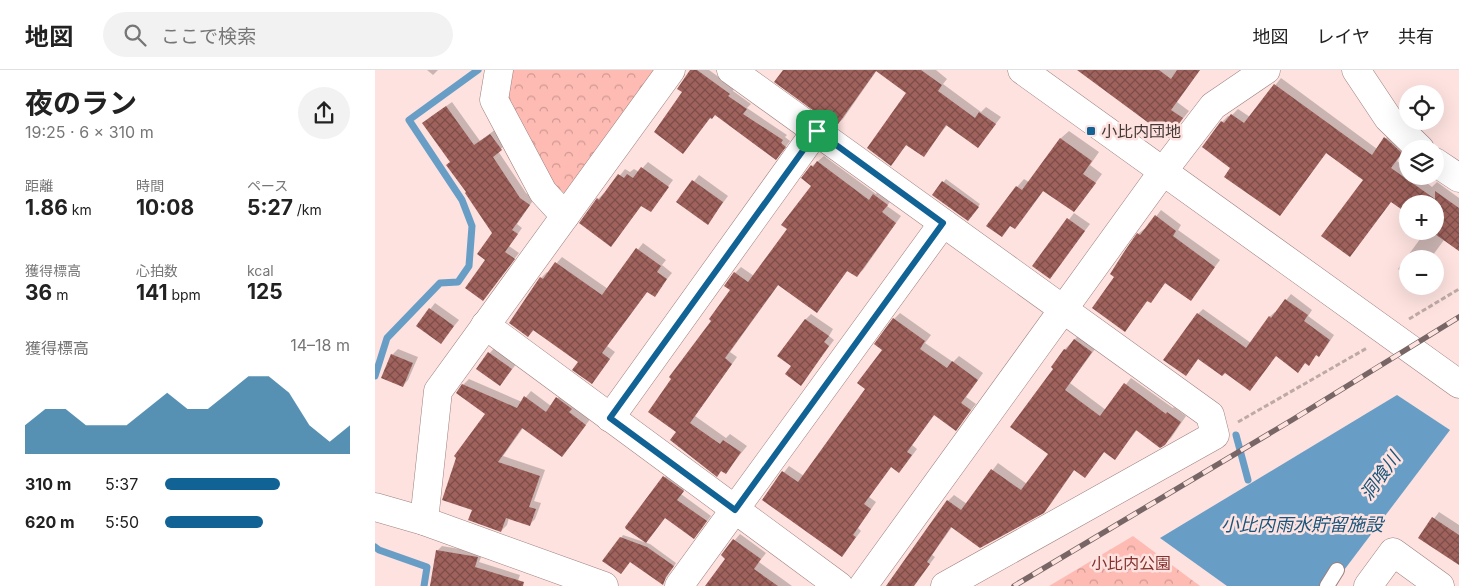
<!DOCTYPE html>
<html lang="ja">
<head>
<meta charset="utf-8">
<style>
  :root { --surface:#fff; --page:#f2f2f2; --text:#222; --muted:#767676; --line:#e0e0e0; --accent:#106394 }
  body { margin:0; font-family:Inter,"Noto Sans JP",sans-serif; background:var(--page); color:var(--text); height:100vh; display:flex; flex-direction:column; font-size:19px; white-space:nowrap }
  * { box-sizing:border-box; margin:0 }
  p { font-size:16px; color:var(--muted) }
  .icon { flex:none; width:28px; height:28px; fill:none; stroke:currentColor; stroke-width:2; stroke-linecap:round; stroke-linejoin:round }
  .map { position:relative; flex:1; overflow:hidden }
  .details { display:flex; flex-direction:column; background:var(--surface); width:375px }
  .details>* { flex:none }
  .fabs { position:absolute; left:1024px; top:15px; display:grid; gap:10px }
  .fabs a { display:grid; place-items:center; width:45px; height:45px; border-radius:50%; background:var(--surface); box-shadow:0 5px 20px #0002; font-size:25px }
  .pin { position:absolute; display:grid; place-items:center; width:42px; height:42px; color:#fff; margin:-21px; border-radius:10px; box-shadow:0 2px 8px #0006 }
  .round { display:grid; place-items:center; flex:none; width:52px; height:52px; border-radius:26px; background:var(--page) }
  .summary { display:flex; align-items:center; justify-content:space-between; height:85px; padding:0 25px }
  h1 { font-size:28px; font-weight:700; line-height:38px }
  .stats { display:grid; grid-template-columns:repeat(3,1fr); gap:8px; height:85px; padding:5px 25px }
  .stats div { display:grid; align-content:center }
  .stats b { font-size:21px; font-weight:700 }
  .stats small { font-size:14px; font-weight:400 }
  .stats p { font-size:14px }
  .chart { height:140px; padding:10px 25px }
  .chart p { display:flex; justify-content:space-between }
  .chart svg { width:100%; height:90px; margin-top:5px; fill:var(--accent); opacity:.7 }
  ul { padding:0 25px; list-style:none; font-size:16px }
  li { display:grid; grid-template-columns:80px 60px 1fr; align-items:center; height:38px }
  li i { height:12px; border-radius:6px; background:var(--accent) }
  header { display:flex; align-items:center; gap:30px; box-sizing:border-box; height:70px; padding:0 25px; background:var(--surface); border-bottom:1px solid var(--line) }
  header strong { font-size:24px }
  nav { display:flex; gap:28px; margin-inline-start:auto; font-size:18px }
  .search { width:350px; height:45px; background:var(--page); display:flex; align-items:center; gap:12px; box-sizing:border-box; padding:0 18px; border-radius:28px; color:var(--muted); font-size:19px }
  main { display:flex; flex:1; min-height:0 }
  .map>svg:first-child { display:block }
</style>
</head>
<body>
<header>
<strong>地図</strong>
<div class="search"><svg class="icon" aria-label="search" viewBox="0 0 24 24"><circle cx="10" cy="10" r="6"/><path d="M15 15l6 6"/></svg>ここで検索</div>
<nav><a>地図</a><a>レイヤ</a><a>共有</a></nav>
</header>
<main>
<section class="details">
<div class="summary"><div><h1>夜のラン</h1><p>19:25 · 6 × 310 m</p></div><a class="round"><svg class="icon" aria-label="share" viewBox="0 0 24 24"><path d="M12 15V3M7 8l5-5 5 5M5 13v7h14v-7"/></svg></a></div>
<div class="stats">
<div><p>距離</p><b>1.86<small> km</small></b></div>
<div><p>時間</p><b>10:08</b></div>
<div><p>ペース</p><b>5:27<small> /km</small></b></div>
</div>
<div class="stats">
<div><p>獲得標高</p><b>36<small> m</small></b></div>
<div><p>心拍数</p><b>141<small> bpm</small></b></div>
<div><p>kcal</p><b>125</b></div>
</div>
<div class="chart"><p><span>獲得標高</span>14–18 m</p>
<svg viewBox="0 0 160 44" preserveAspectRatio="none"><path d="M0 44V30L10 22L20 22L30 30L40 30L50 30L60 22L70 14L80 22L90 22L100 14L110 6L120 6L130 14L140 30L150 38L160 30V44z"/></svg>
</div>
<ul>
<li><b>310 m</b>5:37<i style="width:62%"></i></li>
<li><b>620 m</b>5:50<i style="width:53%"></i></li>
</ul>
</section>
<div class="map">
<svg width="1084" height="516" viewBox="0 0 1084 516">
  <defs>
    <pattern id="park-crowns" width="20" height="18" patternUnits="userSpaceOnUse" patternTransform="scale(1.25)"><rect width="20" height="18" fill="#febbb4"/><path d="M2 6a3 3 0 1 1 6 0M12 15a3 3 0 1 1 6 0" fill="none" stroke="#cf9993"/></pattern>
    <pattern id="building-cross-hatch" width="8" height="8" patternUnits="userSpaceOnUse" patternTransform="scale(1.25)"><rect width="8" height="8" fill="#a0625c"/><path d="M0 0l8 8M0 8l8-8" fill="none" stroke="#7d4e49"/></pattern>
  </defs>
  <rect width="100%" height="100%" fill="#fde2df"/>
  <!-- park -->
  <g fill="url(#park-crowns)">
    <path d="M136 0H285L195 123 181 122 128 27Z"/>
    <path d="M758 466 825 516H674Z"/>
  </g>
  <!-- water -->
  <path fill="#689dc6" d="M1022 325 1075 360 957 516H852L785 468Z"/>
  <!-- shadow -->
  <g fill="#0003">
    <path d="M52 0H63L58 5Z"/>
    <path d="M317 0H334L359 18 358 21 376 34 372 38 412 65 410 67 415 71 406 83 340 44 336 47 308 82 309 22Z"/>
    <path d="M409 0H561L572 9 568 14 606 42 611 37 626 47 603 77 572 55 548 86 532 74 516 94 533 22 502 0 468 49 461 55Z"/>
    <path d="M724 0H825L802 32 814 41 794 66Z"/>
    <path d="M906 8 1002 79 1016 62 1032 76 1022 91 1032 99V106H1043L1057 117 1062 112 1084 128V181L1069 170 1055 189H1032V206L1023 199 1051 161H1060V134H1032V143L1016 131 975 186 989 109 952 82 905 145 857 98 847 52 853 46 855 47 863 39 875 47Z"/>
    <path d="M77 32 105 71 121 59 132 74 123 81 151 123 159 129 142 154 147 158 134 176 144 183 108 230 112 190 119 163 93 122 54 48Z"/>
    <path d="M694 61 724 82 715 95 727 104 706 133 699 141 669 120 647 150 640 158 636 155 626 165 642 117 649 109 654 112 686 68Z"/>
    <path d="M449 86 501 124 505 119 518 128 512 136 526 146 488 200 481 206 473 200 442 241 404 214 355 282 362 287 320 346 351 368 355 364 372 376 351 402 347 400 342 405 303 362 338 250 357 220 360 203 366 197 379 206 414 159 438 116 437 96Z"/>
    <path d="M273 92 298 110 275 141 267 135 236 175 206 153 223 129 229 123 230 124 250 99 255 102 259 99 264 102Z"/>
    <path d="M324 105 353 126 333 153 303 132Z"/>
    <path d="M571 109 605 134 596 147 559 124Z"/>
    <path d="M786 140 806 155 803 160 845 190 815 230 791 212 775 232 773 230 755 254 741 207 763 164 769 159 771 160Z"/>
    <path d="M699 143 715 154 675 207 659 196Z"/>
    <path d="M268 173 291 190 287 195 297 203 279 225 273 221 232 276 240 282 217 312 205 291 160 259 153 266 166 208 172 202 173 203 187 187 233 219Z"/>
    <path d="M916 224 937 240 933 246 959 265 949 280 944 285 942 284 934 294 931 292 923 301 901 285 850 302 824 288 811 305 823 244 828 239 876 273 894 247 900 242 901 243Z"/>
    <path d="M60 233 84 250 66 272 43 255Z"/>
    <path d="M525 243 556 265 550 273 578 292 584 286 608 303 591 327 601 334 581 359 560 344 537 375 542 379 530 395 524 401 517 396 494 427 501 432 483 458 486 461 467 485 388 429 414 396 429 406 492 319 509 280 519 249Z"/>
    <path d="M436 244 458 259 454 266 459 270 426 314 417 296 431 249Z"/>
    <path d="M706 263 723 275 695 313 731 340 756 308 798 338 799 337 811 346 796 368 789 374 762 360 740 388 730 381 710 407 700 399 675 435 669 442 577 457 557 485 560 487 541 512 534 516H513L573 431 579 425 592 434 623 393 652 414 674 384 679 298 690 279Z"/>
    <path d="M120 277 142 293 125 315 102 298Z"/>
    <path d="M23 279 43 287 33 310 28 316 17 285Z"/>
    <path d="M94 309 147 332 156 321 176 336 188 322 216 348 193 379 148 358 128 386 170 400 159 431 166 433 160 449 154 455 134 448 132 455 126 461 98 439 112 343 88 315Z"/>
    <path d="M294 402 313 415 306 424 336 446 324 462 290 447 271 472 252 457Z"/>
    <path d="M1064 442 1084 455V494L1045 467Z"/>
    <path d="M365 464 391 483 384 492 417 516H332L352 488 347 485Z"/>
    <path d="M248 465 275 474 301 493 288 513 246 468Z"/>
    <path d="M67 476 108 483 104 492 145 505 141 516H56L62 481Z"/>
  </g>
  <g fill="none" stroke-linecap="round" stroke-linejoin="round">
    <!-- stream -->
    <g stroke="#689dc6" stroke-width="7">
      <path d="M0 306 12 268 65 213 83 212 94 196 97 156 87 130 34 50 103 0"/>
      <path d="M861 365 873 410"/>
      <path d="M0 477 4 480 52 497 49 516"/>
    </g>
  </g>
  <!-- building -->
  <g fill="url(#building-cross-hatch)">
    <path d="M315 0H322L355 24 353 26 372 39 368 44 408 70 406 73 411 77 401 90 340 45 337 49 335 48 308 84 279 62 307 22 302 19Z"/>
    <path d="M408 0H546L567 15 563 21 600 48 604 42 621 54 603 78 571 55 549 87 531 75 516 96 492 78 531 23 501 1 461 57 399 12Z"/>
    <path d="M702 0H784L796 9 802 0H825L796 40 808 48 794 68Z"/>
    <path d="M899 14 997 85 1009 67 1014 71 1027 83 1016 98 1060 129V121L1084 138V181L1060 164V134H1030L1026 139 1016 132 975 187 946 166 988 110 951 83 905 146 849 107 855 98 827 77 846 51 849 53 856 44 869 53Z"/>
    <path d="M71 36 99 75 115 64 127 80 118 87 145 128 155 135 137 160 143 164 130 182 140 189 108 231 90 218 110 190 102 184 117 163 90 123 91 122 71 95 75 92 47 53Z"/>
    <path d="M685 68 717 91 708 104 721 113 699 142 668 121 640 159 635 156 627 167 611 156 641 116 647 120Z"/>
    <path d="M442 91 494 130 498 124 513 135 507 142 521 153 482 207 472 201 442 243 403 215 350 288 357 294 315 353 345 374 348 370 366 382 351 404 346 401 342 407 295 370 301 362 273 342 296 309 294 307 336 251 334 249 355 220 349 216 359 202 373 212 412 159 406 155 436 116 426 108 436 95 438 97Z"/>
    <path d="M266 97 294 117 276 142 266 136 236 177 204 153 222 128 224 130 243 104 249 108 252 104 258 108Z"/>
    <path d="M317 110 348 132 333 155 301 132Z"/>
    <path d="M567 111 604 137 593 151 557 125Z"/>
    <path d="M780 145 801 161 798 166 840 197 816 231 790 213 776 233 772 231 750 262 717 238 739 207 735 204 749 182 762 163 765 165Z"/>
    <path d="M692 148 710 161 675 209 657 196Z"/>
    <path d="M261 178 286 196 282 202 292 209 280 227 272 222 227 283 235 289 217 314 197 300 203 292 158 260 153 267 134 253 165 207 168 209 180 192 227 225Z"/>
    <path d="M910 229 933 245 929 251 955 270 944 287 941 285 934 296 930 293 923 303 901 286 875 321 850 303 847 306 823 289 811 306 788 290 822 243 871 278 894 246 896 248Z"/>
    <path d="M54 238 79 256 66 274 41 256Z"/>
    <path d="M518 248 550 271 545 279 572 298 577 291 603 310 586 333 596 340 581 361 559 345 532 382 537 385 524 403 516 397 489 434 496 439 478 465 481 467 467 487 387 430 407 401 423 412 490 319 482 313 507 280 499 274Z"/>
    <path d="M430 249 454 266 449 272 454 276 426 316 410 304 416 296 402 286Z"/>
    <path d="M699 269 717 282 690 320 725 346 749 313 791 344 792 342 806 352 790 375 785 378 761 360 740 390 729 382 710 408 699 400 669 443 605 478 576 457 552 492 555 494 539 516H511L572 430 586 440 616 399 646 420 673 384 635 357 678 299 676 297 689 279 691 280Z"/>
    <path d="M113 282 137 299 125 316 101 299Z"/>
    <path d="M16 284 38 293 28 317 6 308Z"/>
    <path d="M87 314 142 338 149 326 171 342 181 327 197 339 194 342 211 355 187 387 147 358 123 392 165 406 154 437 161 439 155 456 131 448 126 462 93 450 97 440 67 430 81 388 79 386 110 344 81 323Z"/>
    <path d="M288 406 309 421 302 430 332 451 319 469 290 448 271 473 251 459 250 457Z"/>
    <path d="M1057 447 1084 465V495L1043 468Z"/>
    <path d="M245 467 272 477 299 496 291 507 288 515 255 492 246 504 227 491Z"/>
    <path d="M358 469 386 489 379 499 403 516H330L350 489 346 485Z"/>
    <path d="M61 480 103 487 100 497 149 512 148 516H55Z"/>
  </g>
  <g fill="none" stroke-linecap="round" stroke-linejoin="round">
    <!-- service casing -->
    <g stroke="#9d7f7c" stroke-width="16">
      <path id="service" d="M952 516 962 500"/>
    </g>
    <!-- minor casing -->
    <g stroke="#9d7f7c" stroke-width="29">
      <g id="minor">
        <path d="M124 0 119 30 168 122 190 146"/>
        <path d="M356 0 835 345 840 365 570 516"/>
        <path d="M981 0 1013 48 1045 79"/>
        <path d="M1060 92 1084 108"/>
        <path d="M110 255 464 516"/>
        <path d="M235 348 441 61"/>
        <path d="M0 437 49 451 229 516"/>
        <path d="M49 451 63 321 296 0"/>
        <path d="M304 516 568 153"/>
        <path d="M488 516 789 100 838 36 891 0"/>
        <path d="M993 516 1018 482 1065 516"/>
      </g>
    </g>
    <!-- tertiary casing -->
    <g stroke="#9d7f7c" stroke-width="29">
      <path id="tertiary" d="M647 0 1084 314"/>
    </g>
    <!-- path -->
    <g stroke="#bfa9a7" stroke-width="3" stroke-dasharray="5 2.5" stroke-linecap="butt">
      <path d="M1034 249 1084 219"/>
      <path d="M863 352 992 278"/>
    </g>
    <!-- service -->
    <use href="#service" stroke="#fff" stroke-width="14"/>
    <!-- minor -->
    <use href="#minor" stroke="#fff" stroke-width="28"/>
    <!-- tertiary -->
    <use href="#tertiary" stroke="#fff" stroke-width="28"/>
    <!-- rail casing -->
    <g stroke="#776665" stroke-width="5.5">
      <path id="rail" d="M639 516 917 350 1084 247"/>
    </g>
    <!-- rail -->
    <use href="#rail" stroke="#fde2df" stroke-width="4" stroke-dasharray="11" stroke-linecap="butt"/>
  </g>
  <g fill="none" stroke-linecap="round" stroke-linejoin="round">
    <!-- route casing -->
    <g stroke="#fff" stroke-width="10">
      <path id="route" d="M442 61 568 153 360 440 235 348Z"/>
    </g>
    <!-- route -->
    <use href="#route" stroke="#106394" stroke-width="6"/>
  </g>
  <!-- markers -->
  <rect fill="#106394" stroke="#fde2df" stroke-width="2" x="711" y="56" width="10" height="10" rx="2.5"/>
  <g text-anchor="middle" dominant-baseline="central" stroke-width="5" stroke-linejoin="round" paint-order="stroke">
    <!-- poi labels -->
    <g font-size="16" fill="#453837" stroke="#fde2df" text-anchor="start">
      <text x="726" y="61">小比内団地</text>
    </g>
    <!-- park labels -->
    <g font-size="16" fill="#83322e" stroke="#fde2df">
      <text x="756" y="493">小比内公園</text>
    </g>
    <!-- water labels -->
    <g font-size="18" font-style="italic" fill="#17557d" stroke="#fde2df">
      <text transform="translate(1005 406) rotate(-54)">洞喰川</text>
      <text x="927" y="454">小比内雨水貯留施設</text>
    </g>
  </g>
</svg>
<div class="fabs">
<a><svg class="icon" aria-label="locate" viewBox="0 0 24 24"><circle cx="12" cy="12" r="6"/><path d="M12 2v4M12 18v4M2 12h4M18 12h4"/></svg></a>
<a><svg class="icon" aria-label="layers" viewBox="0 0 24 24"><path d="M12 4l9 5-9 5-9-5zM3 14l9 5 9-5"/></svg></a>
<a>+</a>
<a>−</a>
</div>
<div class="pin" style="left:442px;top:61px;background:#1e9e55"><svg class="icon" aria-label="arrive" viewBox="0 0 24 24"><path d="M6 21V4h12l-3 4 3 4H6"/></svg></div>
</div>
</main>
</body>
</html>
